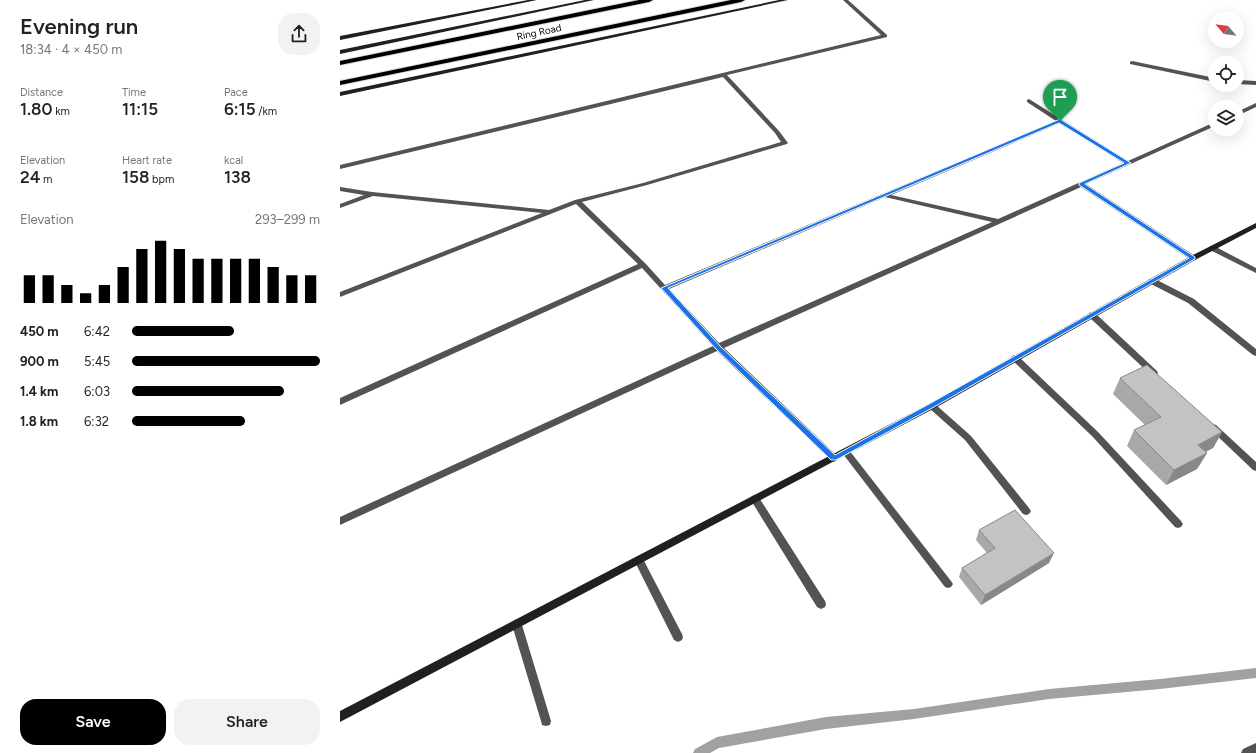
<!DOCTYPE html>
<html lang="en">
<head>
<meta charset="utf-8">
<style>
  :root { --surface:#fff; --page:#f2f2f2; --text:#222; --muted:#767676; --accent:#000 }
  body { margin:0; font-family:Figtree,sans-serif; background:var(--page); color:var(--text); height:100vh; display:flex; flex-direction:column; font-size:15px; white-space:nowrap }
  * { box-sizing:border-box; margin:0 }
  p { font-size:13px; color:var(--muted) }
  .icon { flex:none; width:22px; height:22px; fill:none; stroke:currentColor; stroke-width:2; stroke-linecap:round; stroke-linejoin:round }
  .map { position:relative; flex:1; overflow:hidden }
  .drawer { display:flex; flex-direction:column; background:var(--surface); width:340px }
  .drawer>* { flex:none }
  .needle { width:26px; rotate:299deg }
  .controls { position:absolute; left:868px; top:12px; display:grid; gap:8px }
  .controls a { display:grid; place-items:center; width:36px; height:36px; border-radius:50%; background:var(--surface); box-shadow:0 4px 16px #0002; font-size:20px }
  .pin { position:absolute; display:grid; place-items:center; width:34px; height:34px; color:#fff; margin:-41px -17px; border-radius:50% 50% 50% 0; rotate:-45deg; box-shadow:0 0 4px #0007 }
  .pin .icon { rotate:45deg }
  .round { display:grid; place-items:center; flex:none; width:42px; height:42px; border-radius:16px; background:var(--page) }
  .summary { display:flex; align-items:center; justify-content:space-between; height:68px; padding:0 20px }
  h1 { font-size:22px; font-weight:600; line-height:30px }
  .figures { display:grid; grid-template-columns:repeat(3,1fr); gap:6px; height:68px; padding:4px 20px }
  .figures div { display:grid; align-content:center }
  .figures b { font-size:17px; font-weight:600 }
  .figures small { font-size:11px; font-weight:400 }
  .figures p { font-size:11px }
  .chart { height:112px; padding:8px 20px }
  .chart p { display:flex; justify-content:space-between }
  .chart svg { width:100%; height:72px; margin-top:4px; stroke:var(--accent); stroke-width:6 }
  .cta { display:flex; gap:8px; margin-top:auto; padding:8px 20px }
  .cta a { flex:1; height:46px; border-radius:16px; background:var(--accent); color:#fff; font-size:16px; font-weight:600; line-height:46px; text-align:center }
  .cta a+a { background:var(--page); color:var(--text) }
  ul { padding:0 20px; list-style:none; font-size:13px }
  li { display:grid; grid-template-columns:64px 48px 1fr; align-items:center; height:30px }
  li i { height:10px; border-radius:5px; background:var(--accent) }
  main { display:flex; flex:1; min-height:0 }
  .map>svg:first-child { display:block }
</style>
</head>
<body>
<main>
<section class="drawer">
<div class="summary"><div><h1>Evening run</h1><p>18:34 · 4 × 450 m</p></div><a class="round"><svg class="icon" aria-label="share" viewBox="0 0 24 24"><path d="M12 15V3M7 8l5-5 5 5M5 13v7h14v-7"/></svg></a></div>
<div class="figures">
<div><p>Distance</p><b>1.80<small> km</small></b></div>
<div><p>Time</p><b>11:15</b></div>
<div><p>Pace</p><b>6:15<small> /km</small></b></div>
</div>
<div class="figures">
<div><p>Elevation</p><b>24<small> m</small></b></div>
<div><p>Heart rate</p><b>158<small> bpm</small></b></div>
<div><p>kcal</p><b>138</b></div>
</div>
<div class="chart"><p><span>Elevation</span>293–299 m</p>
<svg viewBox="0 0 160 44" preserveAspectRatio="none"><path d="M5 44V27M15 44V27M25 44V33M35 44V38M45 44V33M55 44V22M65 44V11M75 44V6M85 44V11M95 44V17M105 44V17M115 44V17M125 44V17M135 44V22M145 44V27M155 44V27"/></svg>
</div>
<ul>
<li><b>450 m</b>6:42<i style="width:54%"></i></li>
<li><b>900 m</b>5:45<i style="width:100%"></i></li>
<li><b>1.4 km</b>6:03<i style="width:81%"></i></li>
<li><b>1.8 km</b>6:32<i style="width:60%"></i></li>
</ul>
<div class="cta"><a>Save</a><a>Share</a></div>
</section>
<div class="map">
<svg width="916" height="753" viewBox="0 0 916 753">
  <rect width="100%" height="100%" fill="#fff"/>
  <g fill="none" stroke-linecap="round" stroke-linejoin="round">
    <!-- stream -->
    <path fill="#a1a1a1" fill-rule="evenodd" d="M916 668V678L820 689 709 699 574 719 486 729 379 748 370 753H353L355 749 377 737 486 717 574 709 709 689 820 679Z"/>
    <!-- highway casing -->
    <g stroke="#dbdbdb" stroke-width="2">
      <g id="highway">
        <path d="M299 0H313L309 2 0 65V61Z"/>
        <path d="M391 0H405L401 2 0 85V81Z"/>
      </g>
    </g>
    <!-- street -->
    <g fill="#535353" fill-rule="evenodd">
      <path d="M503 0H508L547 35V37L387 75 439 131 448 143 447 144 307 185 242 202 305 263 325 285 716 121 687 102V100L689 99 788 161 875 122V126L746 184 855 256 856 258 855 260H851L741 187 384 348 497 456 498 458 497 460 494 462 491 460 377 351 0 525V517L373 346 302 268 0 405V398L298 264 236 204 0 297V292L202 213 33 196 0 208V204L24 195 0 191V187L32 192 209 210 235 200 303 183 441 142 435 133 383 77 0 169V165L541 35ZM720 123 783 163 658 219 551 195ZM545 197 652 222 379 343 329 289Z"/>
      <path d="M792 61 875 78V82L790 64V62Z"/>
      <path d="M897 80 916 81V85L897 84Z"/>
      <path d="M916 103V107L897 116V112Z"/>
      <path d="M870 246H874L916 268V273L870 250 869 248Z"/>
      <path d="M809 279H815L854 299 916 349V356L913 355 848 303 809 283 808 281Z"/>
      <path d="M752 312 755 313 817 371 818 373 817 375H811L749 317 748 315 749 313Z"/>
      <path d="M675 355 678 356 758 432 841 521 843 524 841 527 838 528 835 527 752 436 672 360 671 358 672 356Z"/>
      <path d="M592 403 595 404 631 436 689 508 691 511 689 514 686 515 683 514 625 440 589 408 588 406 589 404Z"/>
      <path d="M873 424 876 425 916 462V471L913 470 870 429 869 427 870 425Z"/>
      <path d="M506 449 509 450 611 581 613 584 611 587 608 588 605 587 503 454 502 452 503 450Z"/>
      <path d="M415 495 418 496 485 601 486 604 485 607 481 609 477 607 412 502 410 499 412 496Z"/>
      <path d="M299 556 302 557 342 634 343 637 342 640 338 642 334 640 294 560 296 557Z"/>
      <path d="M177 620 181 622 182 625 211 721 210 725 206 726 202 725 201 721 172 625 173 622Z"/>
      <path d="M916 743V753H901L903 749Z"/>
    </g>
    <!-- secondary -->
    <g fill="#202020" fill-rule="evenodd">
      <path d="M188 0H197L0 40V36Z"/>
      <path d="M245 0H254L0 54V50Z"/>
      <path d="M439 0H448L0 96V92Z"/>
      <path d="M916 223V228L855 260 595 408 0 722V711L589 404 851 256Z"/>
    </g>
    <!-- highway -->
    <use href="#highway" fill="#000" fill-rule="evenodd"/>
  </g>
  <!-- wall -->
  <g fill="#a8a8a8">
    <path d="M780 378 882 432 873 448 865 452 867 453 857 469 826 485 787 446 794 430 805 425 773 394Z"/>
    <path d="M639 530 709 563 641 605 619 577 622 568 647 553 636 540Z"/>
  </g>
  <!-- shaded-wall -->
  <g fill="#888">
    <path d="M882 432 873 448 849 461 858 445Z"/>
    <path d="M867 453 857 469 826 485 834 470Z"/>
    <path d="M714 553 709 563 641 605 645 595Z"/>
  </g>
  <!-- building -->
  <g fill="#c3c3c3" stroke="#888">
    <path d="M807 365 882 432 858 445 867 453 834 470 794 430 821 417 780 378Z"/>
    <path d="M675 510 714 553 645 595 622 568 655 548 639 530Z"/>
  </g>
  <!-- route -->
  <path fill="#1a73e8" stroke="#fff" fill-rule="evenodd" d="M720 119 791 163 745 184 855 257V259L594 407 496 460H491L376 349 321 288ZM719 123 784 163 739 183V185L849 258 589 404 495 455 380 346 328 288Z"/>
  <g text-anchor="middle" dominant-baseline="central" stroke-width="3" stroke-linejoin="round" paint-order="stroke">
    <!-- far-street labels -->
    <g font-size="10" fill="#000" stroke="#fff">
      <text transform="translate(199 32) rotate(-12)">Ring Road</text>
    </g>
  </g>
</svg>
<div class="controls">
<a><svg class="needle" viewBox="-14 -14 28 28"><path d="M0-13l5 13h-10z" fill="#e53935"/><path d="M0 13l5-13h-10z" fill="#767676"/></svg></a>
<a><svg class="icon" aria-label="locate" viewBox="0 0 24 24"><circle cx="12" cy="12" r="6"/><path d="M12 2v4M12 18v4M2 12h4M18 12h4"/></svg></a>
<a><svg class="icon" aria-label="layers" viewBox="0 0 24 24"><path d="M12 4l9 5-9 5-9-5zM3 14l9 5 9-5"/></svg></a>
</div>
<div class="pin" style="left:720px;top:121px;background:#1e9e55"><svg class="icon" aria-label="arrive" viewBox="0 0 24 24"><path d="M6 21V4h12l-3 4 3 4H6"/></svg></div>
</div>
</main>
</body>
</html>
